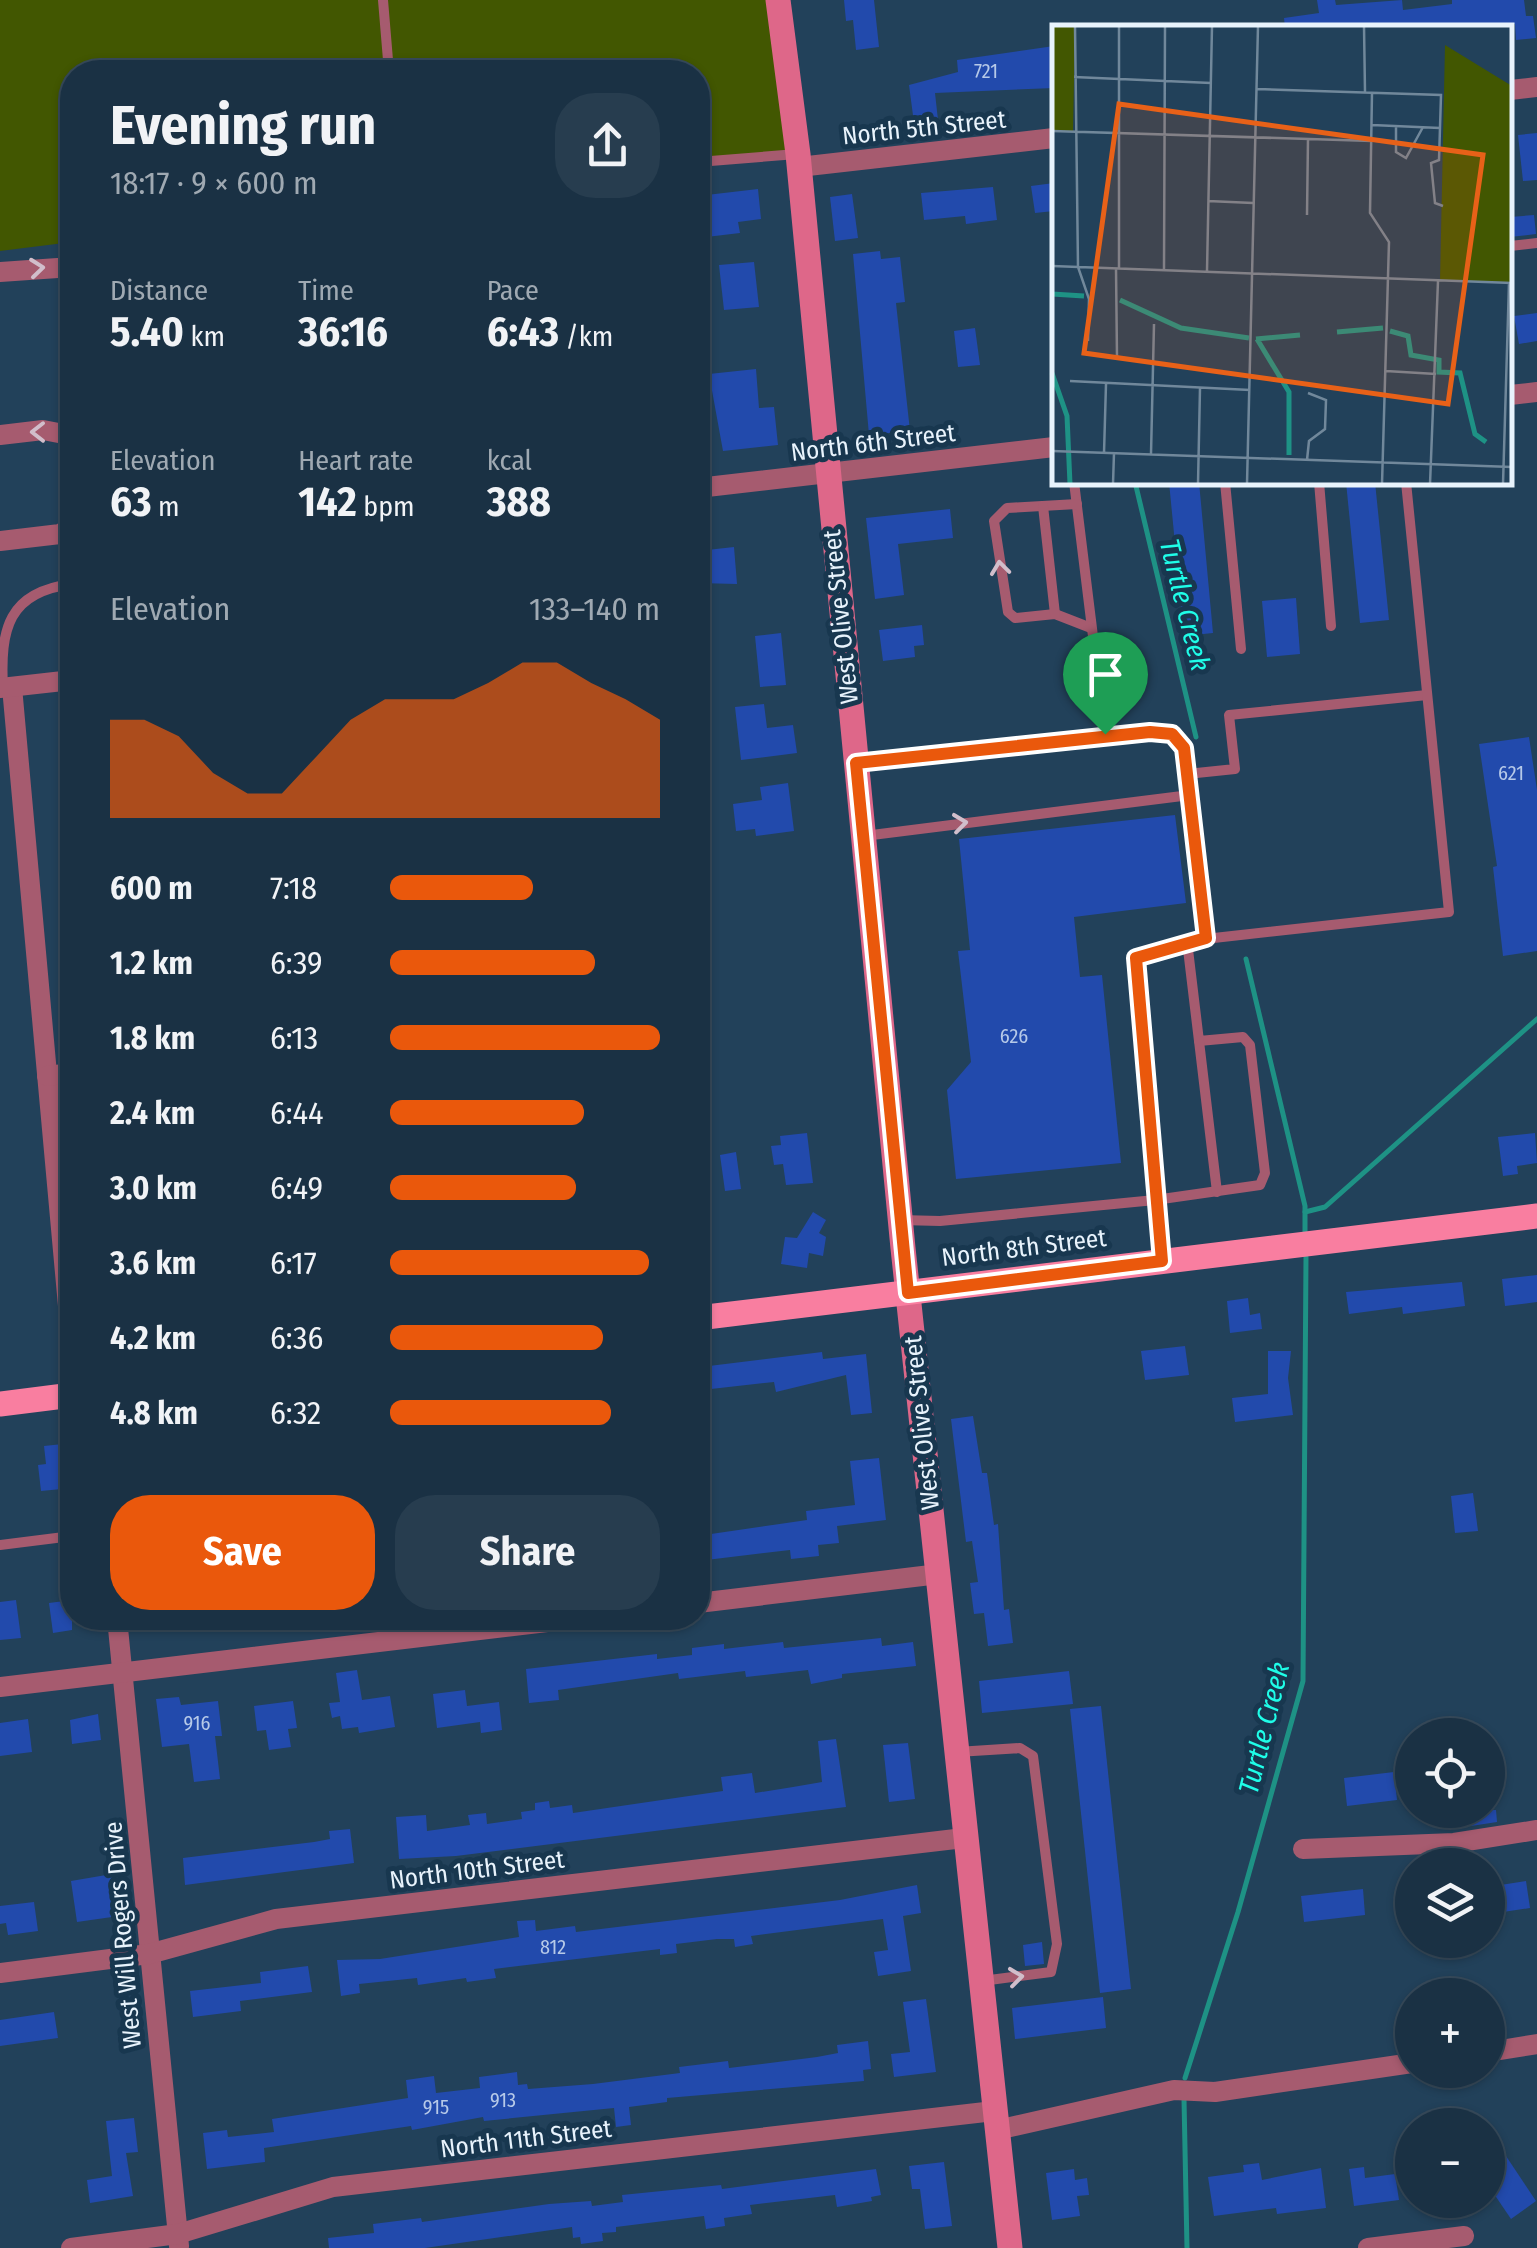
<!DOCTYPE html>
<html lang="en">
<head>
<meta charset="utf-8">
<style>
  :root { --surface:#1a3144; --page:#273d4f; --text:#f1f3f6; --muted:#9fa9b2; --line:#384c5d; --accent:#ea580c }
  body { margin:0; font-family:"Fira Sans Condensed",sans-serif; background:var(--page); color:var(--text); height:100vh; display:flex; flex-direction:column; font-size:38px; white-space:nowrap }
  * { box-sizing:border-box; margin:0 }
  p { font-size:32px; color:var(--muted) }
  .icon { flex:none; width:55px; height:55px; fill:none; stroke:currentColor; stroke-width:2; stroke-linecap:round; stroke-linejoin:round }
  .map { position:relative; flex:1; overflow:hidden }
  .side { position:absolute; left:60px; top:60px; width:650px; height:1570px; display:flex; flex-direction:column; background:var(--surface); border-radius:40px; box-shadow:0 2px 8px #0004,0 0 0 2px var(--line) }
  .side>* { flex:none }
  .controls { position:absolute; left:1395px; top:1718px; display:grid; gap:20px }
  .controls a { display:grid; place-items:center; width:110px; height:110px; border-radius:50%; background:var(--surface); box-shadow:0 2px 8px #0004,0 0 0 2px var(--line); font-size:50px }
  .pin { position:absolute; display:grid; place-items:center; width:85px; height:85px; color:#fff; margin:-102px -42px; border-radius:50% 50% 50% 0; rotate:-45deg; box-shadow:0 0 10px #0007 }
  .pin .icon { rotate:45deg }
  .round { display:grid; place-items:center; flex:none; width:105px; height:105px; border-radius:40px; background:var(--page) }
  .head { display:flex; align-items:center; justify-content:space-between; height:170px; padding:0 50px }
  h1 { font-size:55px; font-weight:700; line-height:75px }
  .metrics { display:grid; grid-template-columns:repeat(3,1fr); gap:15px; height:170px; padding:10px 50px }
  .metrics div { display:grid; align-content:center }
  .metrics b { font-size:42px; font-weight:700 }
  .metrics small { font-size:28px; font-weight:400 }
  .metrics p { font-size:28px }
  .chart { height:280px; padding:20px 50px }
  .chart p { display:flex; justify-content:space-between }
  .chart svg { width:100%; height:180px; margin-top:10px; fill:var(--accent); opacity:.7 }
  .cta { display:flex; gap:20px; margin-top:auto; padding:20px 50px }
  .cta a { flex:1; height:115px; border-radius:40px; background:var(--accent); color:#fff; font-size:40px; font-weight:700; line-height:115px; text-align:center }
  .cta a+a { background:var(--page); color:var(--text) }
  ul { padding:0 50px; list-style:none; font-size:32px }
  li { display:grid; grid-template-columns:160px 120px 1fr; align-items:center; height:75px }
  li i { height:25px; border-radius:12px; background:var(--accent) }
  .map>svg:first-child { display:block }
</style>
</head>
<body>
<div class="map">
<svg width="1537" height="2248" viewBox="0 0 1537 2248">
  <rect width="100%" height="100%" fill="#22415a"/>
  <!-- green -->
  <path fill="#425701" d="M0 0H778L798 154 698 164V72H72V242L0 251Z"/>
  <g fill="none" stroke-linecap="round" stroke-linejoin="round">
    <!-- stream -->
    <g stroke="#1e9285" stroke-width="5">
      <path d="M1135 482 1196 737"/>
      <path d="M1246 959 1305 1206V1234"/>
      <path d="M1305 1212 1325 1207 1537 1019"/>
      <path d="M1185 2078 1238 1912 1303 1681 1306 1257"/>
      <path d="M1184 2099 1187 2248"/>
    </g>
  </g>
  <!-- building -->
  <g fill="#224aac">
    <path d="M844 0H874L879 47 856 50 853 20 846 21Z"/>
    <path d="M1317 0H1335L1336 5 1402 0 1403 10 1452 4V0H1524L1526 16H1533L1536 38 1516 40 1515 24 1285 28 1284 18 1319 13Z"/>
    <path d="M1054 46V88L935 93 938 120 914 123 909 85 958 72 957 60Z"/>
    <path d="M1537 133V180L1523 181 1518 135Z"/>
    <path d="M1054 183V211L1035 213 1031 186Z"/>
    <path d="M993 187 997 220 966 224 965 216 924 220 921 193Z"/>
    <path d="M758 189 761 219 738 222 740 233 698 238V196Z"/>
    <path d="M852 194 858 238 835 241 830 197Z"/>
    <path d="M1534 215 1536 234 1510 237V217Z"/>
    <path d="M880 251 881 259 900 257 905 302 896 303 910 431 869 435 853 254Z"/>
    <path d="M754 262 759 307 724 310 719 265Z"/>
    <path d="M1537 313V341L1519 344 1514 316Z"/>
    <path d="M975 328 980 365 958 367 954 331Z"/>
    <path d="M756 369 759 408 774 407 778 445 723 451 709 374Z"/>
    <path d="M1169 482H1199L1213 633 1184 636Z"/>
    <path d="M1346 482H1375L1389 620 1360 623Z"/>
    <path d="M950 509 953 538 898 544 904 595 875 599 866 518Z"/>
    <path d="M734 547 737 584 698 583V551Z"/>
    <path d="M1296 598 1300 654 1267 657 1262 601Z"/>
    <path d="M922 625 924 645 914 646 915 657 883 661 879 630Z"/>
    <path d="M781 633 786 685 760 687 755 636Z"/>
    <path d="M764 704 767 728 793 725 797 753 741 760 735 707Z"/>
    <path d="M1529 737 1537 790V951L1503 956 1493 867 1497 866 1479 744Z"/>
    <path d="M788 783 794 831 756 836 755 829 736 831 733 804 762 800 760 787Z"/>
    <path d="M1175 815 1186 903 1074 917 1080 977 1102 975 1121 1163 956 1179 947 1090 971 1062 958 951 970 950 959 839Z"/>
    <path d="M807 1133 813 1183 786 1185 783 1164 774 1165 771 1146 781 1145 780 1136Z"/>
    <path d="M1535 1133 1537 1163 1517 1166 1518 1174 1503 1176 1498 1137Z"/>
    <path d="M736 1152 741 1189 725 1191 720 1155Z"/>
    <path d="M813 1212 826 1220 819 1233 826 1237 823 1256 809 1253 807 1268 781 1264 785 1237 797 1238Z"/>
    <path d="M1537 1275V1302L1505 1306 1502 1279Z"/>
    <path d="M1462 1282 1465 1306 1403 1314 1402 1307 1349 1314 1346 1292Z"/>
    <path d="M1248 1298 1250 1315 1260 1313 1262 1329 1230 1333 1227 1301Z"/>
    <path d="M1185 1346 1189 1375 1145 1380 1141 1351Z"/>
    <path d="M1268 1351H1291L1288 1378 1293 1415 1235 1422 1232 1398 1268 1394Z"/>
    <path d="M822 1352 823 1359 866 1354 872 1413 851 1415 846 1375 776 1392 774 1382 711 1389 709 1366Z"/>
    <path d="M973 1416 982 1473H987L994 1525 998 1524 1004 1610 1009 1609 1013 1643 988 1646 984 1613 974 1614 970 1583 978 1582 972 1541 966 1542 951 1419Z"/>
    <path d="M72 1443V1488L41 1491 38 1465 46 1464 44 1446Z"/>
    <path d="M879 1458 886 1520 837 1526 839 1543 818 1545 819 1556 791 1559 790 1550 698 1561V1505L707 1504 711 1534 807 1520 806 1511 855 1505 850 1461Z"/>
    <path d="M1473 1493 1478 1531 1455 1533 1451 1496Z"/>
    <path d="M16 1600 21 1638 0 1640V1602Z"/>
    <path d="M72 1600V1630L53 1633 49 1603Z"/>
    <path d="M881 1638 882 1646 913 1642 916 1666 842 1674V1678L811 1684 808 1670 746 1677 745 1671 679 1679 678 1673 558 1690 559 1700 529 1703 526 1669 657 1654V1659L692 1655V1648L724 1644V1649L783 1642 784 1648Z"/>
    <path d="M357 1670 362 1700 390 1696 395 1727 359 1733 358 1727 342 1729 340 1716 332 1718 329 1703 340 1702 336 1673Z"/>
    <path d="M1069 1671 1073 1704 982 1713 979 1681Z"/>
    <path d="M465 1690 467 1706 499 1702 502 1730 481 1733 480 1722 437 1728 433 1694Z"/>
    <path d="M179 1697 181 1705 218 1701 222 1736H215L220 1779 194 1782 189 1744 162 1747 156 1699Z"/>
    <path d="M293 1701 297 1728 288 1729 291 1747 269 1750 266 1730 257 1731 254 1706Z"/>
    <path d="M1101 1706 1131 1989 1100 1993 1070 1709Z"/>
    <path d="M98 1714 101 1740 72 1744 70 1720Z"/>
    <path d="M28 1719 32 1752 0 1756V1723Z"/>
    <path d="M836 1739 846 1807 456 1856 399 1859 396 1817 426 1815 427 1831 470 1825 468 1815 486 1813 487 1824 522 1819 521 1812 535 1810V1803L549 1801 550 1808 572 1805 573 1813 723 1791 721 1777 752 1773 755 1793 793 1787 822 1782 818 1741Z"/>
    <path d="M908 1743 915 1799 889 1802 883 1745Z"/>
    <path d="M1394 1772 1397 1800 1347 1806 1344 1778Z"/>
    <path d="M1470 1810H1496L1497 1822 1471 1826Z"/>
    <path d="M350 1829 354 1863 185 1885 183 1858 314 1842 330 1839 329 1831Z"/>
    <path d="M112 1874 119 1916 77 1922 71 1881Z"/>
    <path d="M1526 1881 1530 1908 1490 1914 1488 1887Z"/>
    <path d="M917 1885 921 1913 903 1916 911 1971 878 1976 874 1952 888 1950 883 1919 751 1936 753 1944 735 1947 734 1939H717L676 1944 677 1953 660 1955V1949L494 1969 496 1978 467 1982 466 1978 418 1985 417 1978 359 1984 360 1993 341 1996 337 1960 380 1959 519 1937 517 1921 535 1920 536 1931 575 1926 576 1932 840 1900Z"/>
    <path d="M1363 1889 1365 1915 1304 1922 1301 1896Z"/>
    <path d="M34 1902 38 1931 8 1935 6 1923 0 1924V1906Z"/>
    <path d="M1042 1942 1044 1964 1025 1966 1023 1945Z"/>
    <path d="M308 1966 312 1992 240 2001 241 2011 193 2017 190 1991 261 1983 260 1972Z"/>
    <path d="M1103 1997 1106 2028 1015 2039 1012 2008Z"/>
    <path d="M926 1999 936 2072 894 2077 891 2054 910 2052 903 2002Z"/>
    <path d="M54 2012 58 2038 0 2046V2020Z"/>
    <path d="M868 2041 871 2069 863 2070 864 2081 667 2098V2102L629 2107 631 2125 616 2127 614 2108 484 2121 483 2117 412 2130 411 2126 264 2148 265 2162 207 2169 203 2133 227 2130 228 2137 274 2132 272 2119 408 2098 406 2080 434 2076 436 2093 480 2088 479 2077 517 2072 518 2085 527 2084 528 2089 593 2084 680 2073 679 2067 728 2061 729 2068 817 2057 838 2053 837 2045Z"/>
    <path d="M134 2118 138 2152 126 2153 133 2196 90 2203 87 2180 112 2176 106 2121Z"/>
    <path d="M1506 2156 1536 2201 1511 2219 1488 2185V2168Z"/>
    <path d="M944 2162 952 2226 925 2229 920 2189H912L909 2166Z"/>
    <path d="M1259 2163 1262 2180 1321 2168 1326 2208 1277 2214 1276 2208 1214 2216 1208 2177 1244 2172 1243 2165Z"/>
    <path d="M1364 2167 1365 2178 1395 2174 1399 2200 1354 2206 1349 2169Z"/>
    <path d="M876 2169 881 2195 871 2197 872 2201 837 2207 835 2195 750 2205 752 2214 724 2218 725 2226 706 2229 704 2216 616 2227V2232L602 2233 603 2241 581 2244 580 2237 573 2238 572 2227 425 2248H329L328 2238 374 2233 373 2224 421 2218 422 2222 549 2204 591 2201 592 2206 623 2202 622 2195 721 2185 722 2189Z"/>
    <path d="M1074 2169 1075 2180 1087 2178 1089 2195 1077 2196 1080 2216 1052 2220 1046 2173Z"/>
  </g>
  <g fill="none" stroke-linecap="round" stroke-linejoin="round">
    <!-- lane -->
    <g stroke="#a65b6f" stroke-width="10">
      <path d="M383 0 389 72"/>
      <path d="M698 162 797 154"/>
      <path d="M1510 246 1537 243"/>
      <path d="M1074 482 1105 734"/>
      <path d="M1225 482 1241 649"/>
      <path d="M1319 482 1331 626"/>
      <path d="M1077 504 1007 508 994 521 1008 612 1015 618 1055 614 1091 628"/>
      <path d="M1043 506 1055 614"/>
      <path d="M3 688C0 629 8 592 72 584"/>
      <path d="M857 763 1105 734H1172L1184 748 1206 938"/>
      <path d="M1187 774 1235 769 1229 715 1427 695"/>
      <path d="M864 836 1190 795"/>
      <path d="M1187 941 1136 958 1155 1200 1260 1185 1265 1173 1250 1045 1243 1037 1199 1041 1187 941 1449 912 1406 482"/>
      <path d="M1199 1041 1217 1192"/>
      <path d="M900 1220 940 1221 1155 1200 1161 1260"/>
      <path d="M0 1545 72 1536"/>
      <path d="M957 1752 1020 1748 1033 1756 1057 1944 1051 1972 982 1981"/>
    </g>
    <!-- street -->
    <g stroke="#a65b6f" stroke-width="20">
      <path d="M1510 90 1537 87"/>
      <path d="M799 167 1054 138"/>
      <path d="M0 272 72 267"/>
      <path d="M1510 395 1537 392"/>
      <path d="M0 435 43 430 69 435 72 441"/>
      <path d="M698 488 1054 447"/>
      <path d="M0 541 60 534 72 527"/>
      <path d="M12 687 72 1350"/>
      <path d="M0 688 72 680"/>
      <path d="M47 1076 72 1073"/>
      <path d="M698 1603 939 1574"/>
      <path d="M117 1618 179 2246"/>
      <path d="M0 1687 581 1618"/>
      <path d="M1303 1849 1454 1843 1537 1830"/>
      <path d="M0 1973 149 1954 276 1919 964 1838"/>
      <path d="M1488 2052 1537 2044"/>
      <path d="M997 2130 1174 2090 1215 2092 1412 2063"/>
      <path d="M71 2248 178 2234 333 2187 994 2111"/>
      <path d="M1368 2248 1464 2236"/>
    </g>
    <!-- secondary -->
    <path stroke="#de6789" stroke-width="25" d="M778 0 798 154 903 1248 1010 2248"/>
    <!-- primary -->
    <g stroke="#f97ea0" stroke-width="25">
      <path d="M698 1318 1537 1216"/>
      <path d="M0 1404 72 1395"/>
    </g>
  </g>
  <!-- one-way arrows -->
  <defs><path id="oneway-chevron" d="M-2-3.5L2.5 0L-2 3.5" fill="none" stroke-width="1.6" stroke-linecap="round" stroke-linejoin="round" transform="scale(2.5)"/></defs>
  <g stroke="#d1becb">
    <use href="#oneway-chevron" transform="translate(37 268) rotate(-6)"/>
    <use href="#oneway-chevron" transform="translate(38 432) rotate(180)"/>
    <use href="#oneway-chevron" transform="translate(1000 568) rotate(-97)"/>
    <use href="#oneway-chevron" transform="translate(960 823) rotate(-7)"/>
    <use href="#oneway-chevron" transform="translate(1016 1977) rotate(-7)"/>
  </g>
  <g fill="none" stroke-linecap="round" stroke-linejoin="round">
    <!-- route casing -->
    <g stroke="#fff" stroke-width="20">
      <path id="route" d="M1150 732 1172 734 1184 748 1206 938 1136 958 1162 1261 908 1293 856 763Z"/>
    </g>
    <!-- route -->
    <use href="#route" stroke="#ea580c" stroke-width="12"/>
  </g>
  <g text-anchor="middle" dominant-baseline="central" stroke-width="10" stroke-linejoin="round" paint-order="stroke">
    <!-- number labels -->
    <g font-size="20" fill="#b6c9e8">
      <text x="986" y="71">721</text>
      <text x="1511" y="773">621</text>
      <text x="1014" y="1036">626</text>
      <text x="197" y="1723">916</text>
      <text x="553" y="1947">812</text>
      <text x="503" y="2100">913</text>
      <text x="436" y="2107">915</text>
    </g>
    <!-- street labels -->
    <g font-size="25" fill="#e8f3fc" stroke="#18374f">
      <text transform="translate(924 128) rotate(-6)">North 5th Street</text>
      <text transform="translate(873 443) rotate(-7)">North 6th Street</text>
      <text transform="translate(841 617) rotate(-96)">West Olive Street</text>
      <text transform="translate(1024 1248) rotate(-7)">North 8th Street</text>
      <text transform="translate(922 1423) rotate(-96)">West Olive Street</text>
      <text transform="translate(477 1870) rotate(-7)">North 10th Street</text>
      <text transform="translate(123 1935) rotate(-95)">West Will Rogers Drive</text>
      <text transform="translate(526 2139) rotate(-7)">North 11th Street</text>
    </g>
    <!-- water labels -->
    <g font-size="28" font-style="italic" fill="#1ffde8" stroke="#18374f">
      <text transform="translate(1185 605) rotate(76)">Turtle Creek</text>
      <text transform="translate(1264 1728) rotate(-76)">Turtle Creek</text>
    </g>
  </g>
  <!-- overview -->
  <g transform="translate(1052 25)">
    <rect width="460" height="460" fill="#22415a"/>
    <path d="M0 1H23L21 107 0 106ZM393 20 460 61V257L388 256Z" fill="#425701"/>
    <path fill="none" stroke="#1e9285" stroke-width="5" d="M0 269 32 271M68 275 129 303 197 313M338 306 356 311 359 330 387 335V347L408 348 423 409 434 417M285 307 331 303M204 314 248 310M205 314 237 367V430M0 348 15 391 18 459"/>
    <path fill="none" stroke="#71889b" stroke-width="2.5" d="M23 1 26 242 37 274 36 316M312 1 313 67M22 52 159 58M205 64 389 70 387 135 379 138 383 178 391 181M320 67 318 188 337 217 330 459M320 100 388 103M344 101V127L354 133 371 102M0 106 320 116M156 176 201 178M255 190 256 113M0 241 460 258M64 243 65 333M67 243V1M112 244 113 1M155 246 160 1M334 346 384 349M18 356 198 365M0 426 460 442M52 428 54 359M99 429 102 299M255 435 257 416 273 404 274 375 256 368M61 459 62 428M146 459 148 363M195 459 206 1M378 459 386 256M451 459 457 258"/>
    <path fill="#e86118" fill-opacity="0.15" stroke="#e86118" stroke-width="5" d="M67 79 431 130 396 379 32 328Z"/>
    <rect width="460" height="460" fill="none" stroke="#e8f3fc" stroke-width="5"/>
  </g>
</svg>
<div class="controls">
<a><svg class="icon" aria-label="locate" viewBox="0 0 24 24"><circle cx="12" cy="12" r="6"/><path d="M12 2v4M12 18v4M2 12h4M18 12h4"/></svg></a>
<a><svg class="icon" aria-label="layers" viewBox="0 0 24 24"><path d="M12 4l9 5-9 5-9-5zM3 14l9 5 9-5"/></svg></a>
<a>+</a>
<a>−</a>
</div>
<div class="pin" style="left:1105px;top:734px;background:#1e9e55"><svg class="icon" aria-label="arrive" viewBox="0 0 24 24"><path d="M6 21V4h12l-3 4 3 4H6"/></svg></div>
<section class="side">
<div class="head"><div><h1>Evening run</h1><p>18:17 · 9 × 600 m</p></div><a class="round"><svg class="icon" aria-label="share" viewBox="0 0 24 24"><path d="M12 15V3M7 8l5-5 5 5M5 13v7h14v-7"/></svg></a></div>
<div class="metrics">
<div><p>Distance</p><b>5.40<small> km</small></b></div>
<div><p>Time</p><b>36:16</b></div>
<div><p>Pace</p><b>6:43<small> /km</small></b></div>
</div>
<div class="metrics">
<div><p>Elevation</p><b>63<small> m</small></b></div>
<div><p>Heart rate</p><b>142<small> bpm</small></b></div>
<div><p>kcal</p><b>388</b></div>
</div>
<div class="chart"><p><span>Elevation</span>133–140 m</p>
<svg viewBox="0 0 160 44" preserveAspectRatio="none"><path d="M0 44V20L10 20L20 24L30 33L40 38L50 38L60 29L70 20L80 15L90 15L100 15L110 11L120 6L130 6L140 11L150 15L160 20V44z"/></svg>
</div>
<ul>
<li><b>600 m</b>7:18<i style="width:53%"></i></li>
<li><b>1.2 km</b>6:39<i style="width:76%"></i></li>
<li><b>1.8 km</b>6:13<i style="width:100%"></i></li>
<li><b>2.4 km</b>6:44<i style="width:72%"></i></li>
<li><b>3.0 km</b>6:49<i style="width:69%"></i></li>
<li><b>3.6 km</b>6:17<i style="width:96%"></i></li>
<li><b>4.2 km</b>6:36<i style="width:79%"></i></li>
<li><b>4.8 km</b>6:32<i style="width:82%"></i></li>
</ul>
<div class="cta"><a>Save</a><a>Share</a></div>
</section>
</div>
</body>
</html>
